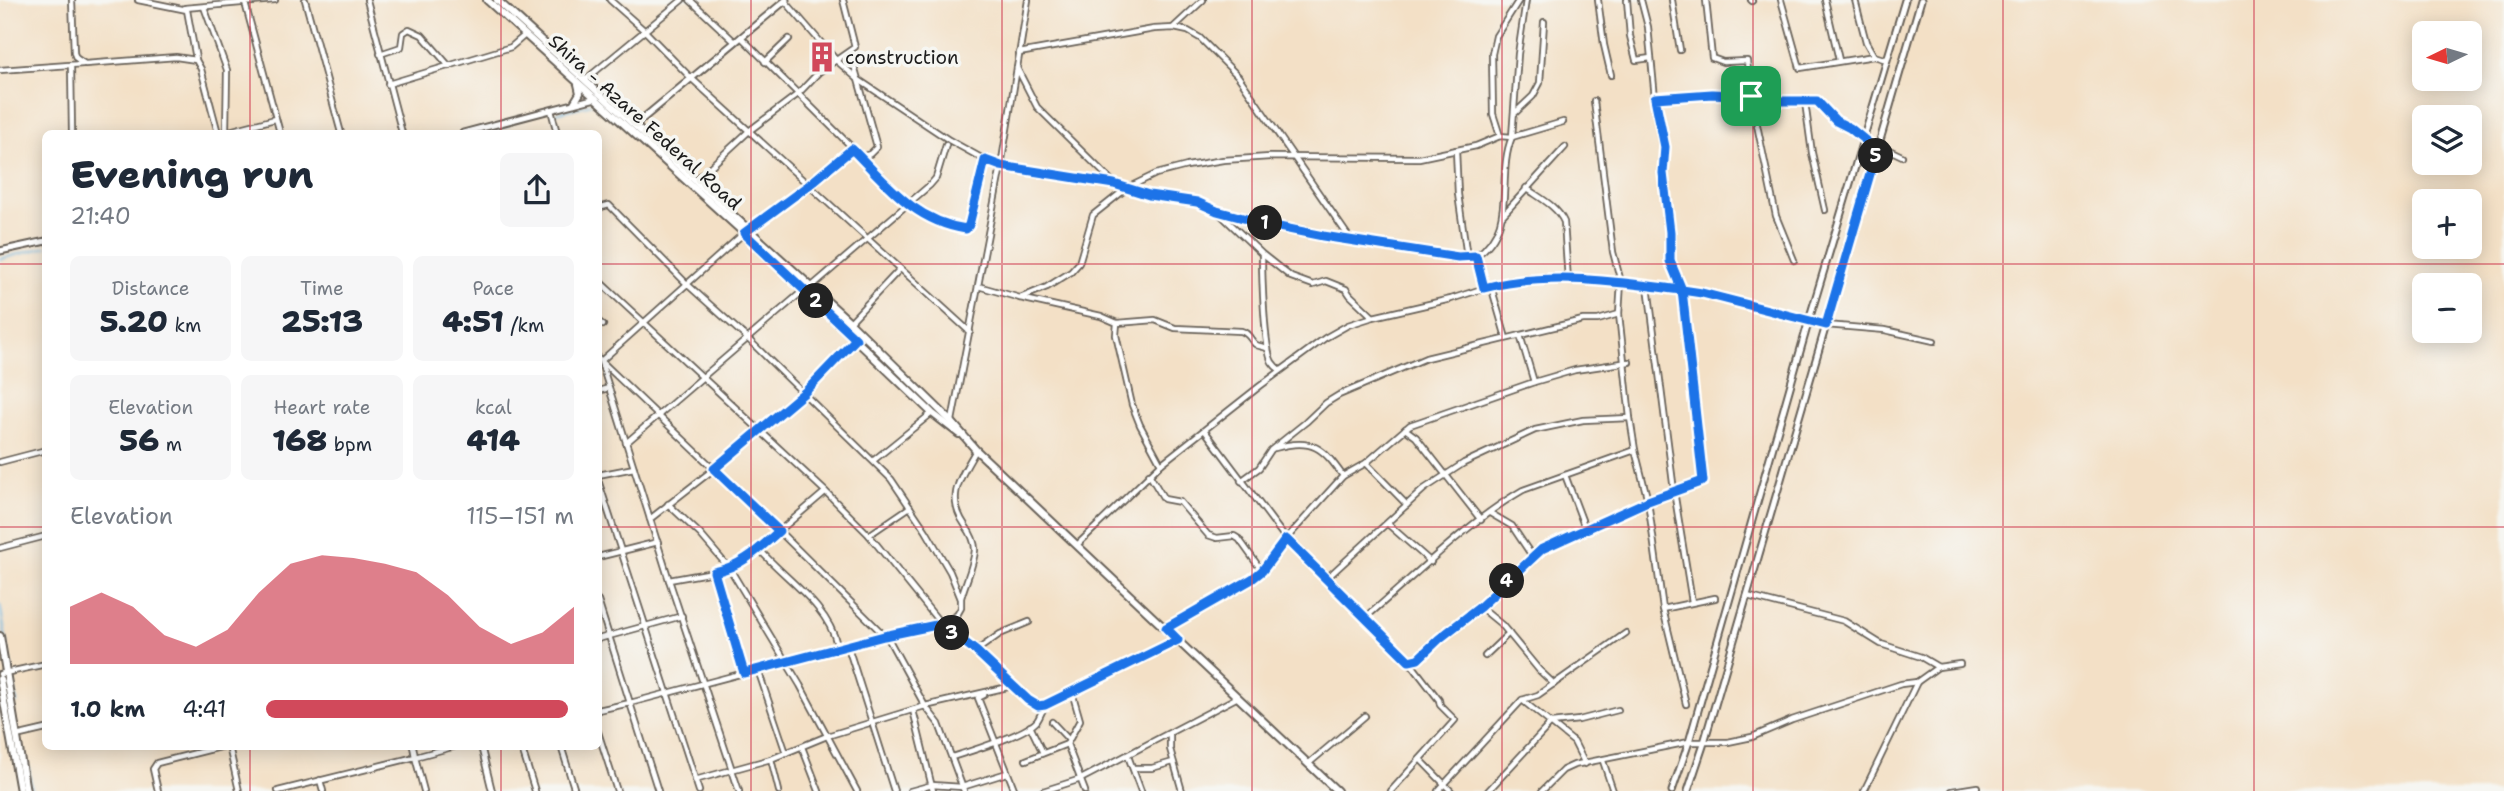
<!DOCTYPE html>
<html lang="en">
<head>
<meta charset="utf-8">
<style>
  :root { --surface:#fff; --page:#f6f6f7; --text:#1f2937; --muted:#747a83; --accent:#d1495b }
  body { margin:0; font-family:"Shantell Sans",sans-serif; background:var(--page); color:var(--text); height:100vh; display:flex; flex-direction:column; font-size:26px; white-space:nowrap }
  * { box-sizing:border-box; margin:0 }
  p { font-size:23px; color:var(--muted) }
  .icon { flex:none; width:38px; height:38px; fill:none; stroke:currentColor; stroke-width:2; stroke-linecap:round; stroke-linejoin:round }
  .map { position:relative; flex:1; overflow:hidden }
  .details { position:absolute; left:42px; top:130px; width:560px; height:620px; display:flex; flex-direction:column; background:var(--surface); border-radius:10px; box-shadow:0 4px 18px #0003 }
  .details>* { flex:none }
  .needle { width:46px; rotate:265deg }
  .controls { position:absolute; left:2412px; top:21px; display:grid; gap:14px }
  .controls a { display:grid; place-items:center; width:70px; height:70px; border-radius:10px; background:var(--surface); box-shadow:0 4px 18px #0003; font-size:35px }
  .pin { position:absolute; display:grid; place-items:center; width:60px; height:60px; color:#fff; margin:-30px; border-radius:14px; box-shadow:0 4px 10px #0006 }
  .km { position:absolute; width:35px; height:35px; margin:-18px; border-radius:50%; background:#222; color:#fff; font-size:19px; line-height:35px; text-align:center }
  .round { display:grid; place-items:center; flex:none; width:74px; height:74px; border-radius:10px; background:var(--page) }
  .summary { display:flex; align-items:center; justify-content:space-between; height:119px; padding:0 28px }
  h1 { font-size:38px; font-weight:800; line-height:52px }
  .figures { display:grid; grid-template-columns:repeat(3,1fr); gap:10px; height:119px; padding:7px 28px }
  .figures div { display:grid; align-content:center; border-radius:10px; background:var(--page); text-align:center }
  .figures b { font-size:30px; font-weight:800 }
  .figures small { font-size:19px; font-weight:400 }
  .figures p { font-size:19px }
  .chart { height:196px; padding:14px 28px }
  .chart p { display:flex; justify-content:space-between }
  .chart svg { width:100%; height:126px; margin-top:7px; fill:var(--accent); opacity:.7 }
  ul { padding:0 28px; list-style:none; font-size:23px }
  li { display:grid; grid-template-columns:112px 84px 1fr; align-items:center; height:52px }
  li i { height:18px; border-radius:9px; background:var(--accent) }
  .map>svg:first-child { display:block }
</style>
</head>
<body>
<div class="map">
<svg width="2504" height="791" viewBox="0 0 2504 791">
  <rect width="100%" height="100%" fill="#f6f6f2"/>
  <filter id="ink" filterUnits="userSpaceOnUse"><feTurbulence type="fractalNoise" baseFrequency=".0143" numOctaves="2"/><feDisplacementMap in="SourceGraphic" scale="14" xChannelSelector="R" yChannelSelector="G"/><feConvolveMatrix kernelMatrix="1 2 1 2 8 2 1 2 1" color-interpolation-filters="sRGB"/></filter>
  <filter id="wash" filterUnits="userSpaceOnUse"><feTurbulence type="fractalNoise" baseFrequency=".00686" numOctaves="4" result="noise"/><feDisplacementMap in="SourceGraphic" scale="28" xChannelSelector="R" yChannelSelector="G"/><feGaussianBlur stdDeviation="1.57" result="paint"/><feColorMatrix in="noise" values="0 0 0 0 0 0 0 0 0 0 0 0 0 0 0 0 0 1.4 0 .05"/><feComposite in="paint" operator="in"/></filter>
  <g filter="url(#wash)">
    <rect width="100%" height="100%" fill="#f3e0c6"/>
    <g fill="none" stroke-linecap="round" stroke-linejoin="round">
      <!-- stream -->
      <g stroke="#64b3de" stroke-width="2">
        <path d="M556 113 591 104"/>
        <path d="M484 133 508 126"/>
        <path d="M0 259 46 247"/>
        <path d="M0 605 17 703"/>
        <path d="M28 767 32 791"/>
      </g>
    </g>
  </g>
  <g filter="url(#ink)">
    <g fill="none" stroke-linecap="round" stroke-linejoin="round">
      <!-- minor casing -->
      <g stroke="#676158" stroke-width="8">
        <g id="minor">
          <path d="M72 0 74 53 76 58 85 64 176 57 196 60 201 69 218 133"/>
          <path d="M138 0 187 10 196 59"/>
          <path d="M305 0 341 133"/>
          <path d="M367 0 402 133"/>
          <path d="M610 0 645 31 691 78 970 332"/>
          <path d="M690 0 735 42"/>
          <path d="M1598 0 1604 45 1611 75"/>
          <path d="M1627 0 1630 36 1636 60 1651 58"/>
          <path d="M1672 0 1680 50"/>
          <path d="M1706 0 1712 58 1723 62 1747 61 1751 96 1776 216 1794 260"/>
          <path d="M1751 0 1752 1"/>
          <path d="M1781 0 1800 68 1874 56 1887 60"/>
          <path d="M1825 0 1839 60"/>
          <path d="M1855 0 1866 42 1874 56"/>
          <path d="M785 1 837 61 859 80 949 140 985 160 1001 166 1114 184 1149 195 1197 202 1217 211 1262 254 1291 277 1313 285 1326 281 1346 289 1350 295 1373 317"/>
          <path d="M245 3 280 133"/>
          <path d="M204 7 227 70 226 132"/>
          <path d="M185 8 275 0"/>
          <path d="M1174 27 1203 0"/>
          <path d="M741 37 908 203 936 222 966 229 969 225 985 160"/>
          <path d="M850 51 877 147 870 154 861 157"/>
          <path d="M1019 53 1154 29 1174 28 1188 31 1200 38 1238 76 1351 240"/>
          <path d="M380 54 401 47 403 33 409 29 422 35 449 66"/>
          <path d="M765 62 789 39"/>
          <path d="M71 65 72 133"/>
          <path d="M1017 68 1037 107 1114 183"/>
          <path d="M0 70 83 64"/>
          <path d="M585 80 682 0"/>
          <path d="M388 84 511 47 525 35"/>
          <path d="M1655 98 1712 94 1805 102 1812 153 1825 210"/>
          <path d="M1594 101 1613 252 1621 282 1619 314 1630 418 1635 450 1648 501 1663 609 1686 704"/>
          <path d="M551 110 557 133"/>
          <path d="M1515 113 1533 96 1540 83 1544 22"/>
          <path d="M225 132 275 119"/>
          <path d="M1500 136 1493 114 1492 54 1496 36 1519 0"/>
          <path d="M1879 145 1902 156"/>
          <path d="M1456 150 1458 194 1467 257"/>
          <path d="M696 180 749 131 798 94 819 72 855 47 843 0"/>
          <path d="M1526 188C1540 198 1557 206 1564 222L1568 280"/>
          <path d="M598 208 609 205 688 285 747 338 891 479 926 531 950 572 961 599V608L957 615 941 624 869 535 826 492 598 280"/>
          <path d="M1217 211 1323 236 1458 258 1476 256 1484 288"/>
          <path d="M1503 215 1565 147"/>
          <path d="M1262 255C1262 274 1264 349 1272 362 1274 365 1277 368 1280 370"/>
          <path d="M1476 256C1519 226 1495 178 1512 137L1518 54 1526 0"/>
          <path d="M978 286 1020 298 1101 316 1117 323 1116 335 1132 405 1140 425 1161 464"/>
          <path d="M1491 286 1506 338"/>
          <path d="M1648 286 1674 491 1692 602"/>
          <path d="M811 287 930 185 936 178 946 145"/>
          <path d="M1020 298 1047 287 1071 272 1079 263 1093 215 1127 188 1156 174 1187 166 1223 160 1270 157 1419 158 1476 146 1500 136 1512 137 1563 122"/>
          <path d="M598 321 603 325"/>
          <path d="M850 322 900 269"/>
          <path d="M1117 323 1155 320 1175 328 1241 331C1249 333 1249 338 1255 344 1260 348 1263 345 1268 349"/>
          <path d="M1520 335 1534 382"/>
          <path d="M598 358 779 531 889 640 925 706 939 724 964 791"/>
          <path d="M601 361 744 233 809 185 852 149"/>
          <path d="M601 362 669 580 739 791"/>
          <path d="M598 391 609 388"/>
          <path d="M952 421 1001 166 1028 0"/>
          <path d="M1405 429 1416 437 1481 520"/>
          <path d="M1205 431 1286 539 1409 661 1439 700 1440 705 1455 720 1391 791"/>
          <path d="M626 443 804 290"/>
          <path d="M1275 448C1313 437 1323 448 1343 476"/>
          <path d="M874 460 932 413"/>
          <path d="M0 462 46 450"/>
          <path d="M1366 463 1407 505"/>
          <path d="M1149 474 1164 499 1180 502 1208 535 1217 538 1234 536 1239 539 1262 571"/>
          <path d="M598 475 634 468"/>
          <path d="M1565 475 1585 528"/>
          <path d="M598 480 699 791"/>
          <path d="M1241 481 1259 468 1271 450 1306 422 1326 403 1339 395 1426 358 1583 320H1598L1619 314"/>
          <path d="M668 504 700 534 730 569 800 685 857 791"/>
          <path d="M1490 513 1512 526 1532 556"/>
          <path d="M650 519 714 469 805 392 856 339"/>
          <path d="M1389 522V525L1431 562"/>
          <path d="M869 535 910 507"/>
          <path d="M1077 545 1161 464 1260 386 1325 338 1348 325 1373 317 1451 299 1491 286 1536 278 1621 282 1701 293 1826 325 1885 330 1934 341"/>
          <path d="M0 548 46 536"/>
          <path d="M759 549C784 578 828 605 837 645L848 647 894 791"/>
          <path d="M598 557 658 542"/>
          <path d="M714 572 744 673"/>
          <path d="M1326 579 1424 489 1464 463 1535 430 1583 420 1630 418"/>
          <path d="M669 580 730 569 751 555 825 492"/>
          <path d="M961 598C965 583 974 565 975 550 975 540 970 532 965 525 945 496 961 477 976 450"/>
          <path d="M598 601 630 703 884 636 941 624 976 651 1028 700 1038 706 1045 705 1178 640"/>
          <path d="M1480 607 1502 625 1539 670 1554 684"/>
          <path d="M1663 609 1715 598"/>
          <path d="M1365 618C1416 575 1466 523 1523 490L1635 450"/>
          <path d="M1166 628 1252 579 1262 571 1286 539 1343 476 1366 463 1410 425 1534 382 1575 370 1629 362"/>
          <path d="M598 639 682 616"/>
          <path d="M976 651 1000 634 1029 622"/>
          <path d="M1485 656 1509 633"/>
          <path d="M1409 661 1418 659 1439 639 1480 607 1542 549 1648 501 1703 481 1681 290 1670 261V232L1663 173 1665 147 1655 98 1648 27 1641 0"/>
          <path d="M1938 667 1960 664"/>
          <path d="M758 670 786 753"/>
          <path d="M0 674 46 664"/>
          <path d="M1072 692 1080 720 1067 744 1085 791"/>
          <path d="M984 695 978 698 1015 791"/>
          <path d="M1522 700 1574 742 1585 764"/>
          <path d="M598 710 630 703 658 791"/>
          <path d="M913 710 933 791"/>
          <path d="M1052 722 1068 739"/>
          <path d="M1030 726 1043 753"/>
          <path d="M598 732 617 791"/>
          <path d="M1170 735V749L1182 791"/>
          <path d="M16 736 46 729"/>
          <path d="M229 746 239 791"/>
          <path d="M481 746 492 791"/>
          <path d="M521 746 535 791"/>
          <path d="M561 746 575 791"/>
          <path d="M802 747 819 791"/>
          <path d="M1128 756 1141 791"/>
          <path d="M952 757C971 751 1025 735 1037 721 1040 717 1042 710 1045 706"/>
          <path d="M771 759 779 791"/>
          <path d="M1420 759 1451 791"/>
          <path d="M1026 760 1067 744"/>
          <path d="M1603 761 1613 791"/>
          <path d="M1308 764 1365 716"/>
          <path d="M1133 768H1152L1173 762"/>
          <path d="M320 780 323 791"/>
          <path d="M695 780 771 759 827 736 925 706 1012 686"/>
          <path d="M158 791 153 769 157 763 224 746"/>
          <path d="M278 791 415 757 413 746"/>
          <path d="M424 791 415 757 456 746"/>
          <path d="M910 791 932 785 962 787 1007 773"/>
          <path d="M1043 791 1081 779 1238 697"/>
          <path d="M1438 791 1522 700 1538 695 1626 633"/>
          <path d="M1488 791 1551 723 1579 720 1618 710"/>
          <path d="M1542 791 1563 770 1574 765 1689 742H1728L1752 737 1792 720 1901 684 1917 682 1938 667 1921 657 1881 644 1844 621 1747 596"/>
          <path d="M1864 791 1917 682"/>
          <path d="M1952 791 1977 787"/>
        </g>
      </g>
      <!-- tertiary casing -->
      <g stroke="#676158" stroke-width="9">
        <g id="tertiary">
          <path d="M1805 102 1817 101 1836 121 1851 128 1877 150"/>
          <path d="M635 125 786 0"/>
          <path d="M463 133 596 98"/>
          <path d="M0 251 46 241"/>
          <path d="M1672 791 1689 742 1809 320 1905 0"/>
          <path d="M1688 791 1703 746 1921 0"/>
        </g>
      </g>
      <!-- primary casing -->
      <g stroke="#676158" stroke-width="10">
        <g id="primary">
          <path d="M487 0 744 233 932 413 959 434"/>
          <path d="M497 0 850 322 951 421 976 450 1337 791"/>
          <path d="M574 103 580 93 578 84"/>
          <path d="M0 636 26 791"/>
          <path d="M0 679 20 791"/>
        </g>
      </g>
      <!-- minor -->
      <use href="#minor" stroke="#fff" stroke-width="4.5"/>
      <!-- tertiary -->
      <use href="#tertiary" stroke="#fff" stroke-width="5"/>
      <!-- primary -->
      <use href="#primary" stroke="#fff" stroke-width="6"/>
    </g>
  </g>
  <g fill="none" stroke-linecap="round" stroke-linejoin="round" filter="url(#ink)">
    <!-- route casing -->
    <g stroke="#fff" stroke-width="14">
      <path id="route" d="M1751 96 1712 94 1655 98 1665 147 1663 173 1670 232V261L1682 290C1617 282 1548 271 1484 288L1476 256 1458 257 1323 236 1269 225 1217 211 1197 202 1149 195 1114 184 1001 166 985 160 969 225 966 229C914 221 887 184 852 149L809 185 744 233 856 339 805 392 714 469 779 531C759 549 741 567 714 572L744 673 884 636 941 624 976 651 1028 700 1038 706 1045 705 1178 640 1166 628 1252 579 1262 571 1286 539 1409 661 1418 659 1439 639 1480 607 1542 549 1648 501 1703 481 1682 290 1702 293 1826 325 1877 150 1850 128 1836 121 1817 101H1782L1751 96"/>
    </g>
    <!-- route -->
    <use href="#route" stroke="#1a73e8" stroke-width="9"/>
  </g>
  <!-- grid -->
  <path fill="none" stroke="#d1495b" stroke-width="2" stroke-opacity="0.55" d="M250 0V133M501 0V133M751 0V791M1002 0V791M1252 0V791M1502 0V791M1753 0V791M2003 0V791M2254 0V791M0 264H46M598 264H2504M0 527H46M598 527H2504M250 746V791M501 746V791"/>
  <!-- icons -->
  <defs>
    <g id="building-bare" transform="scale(2.415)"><path d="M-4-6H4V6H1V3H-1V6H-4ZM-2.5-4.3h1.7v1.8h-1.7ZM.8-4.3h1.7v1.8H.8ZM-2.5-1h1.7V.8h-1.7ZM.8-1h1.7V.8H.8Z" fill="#d1495b" stroke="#f6f6f2" stroke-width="2.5" paint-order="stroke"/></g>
  </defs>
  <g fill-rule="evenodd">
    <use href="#building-bare" x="822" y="57"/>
  </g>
  <g text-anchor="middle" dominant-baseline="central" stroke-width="7" stroke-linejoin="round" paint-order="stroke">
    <!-- poi labels -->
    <g font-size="19" fill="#1c1c1c" stroke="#f6f6f2" text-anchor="start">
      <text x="845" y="57">construction</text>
    </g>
    <!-- street labels -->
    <g font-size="19" fill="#1c1c1c" stroke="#f6f6f2">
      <text transform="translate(645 122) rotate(42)">Shira - Azare Federal Road</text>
    </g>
  </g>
</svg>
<div class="controls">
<a><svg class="needle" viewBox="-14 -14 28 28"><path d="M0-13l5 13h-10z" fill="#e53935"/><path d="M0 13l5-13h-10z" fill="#747a83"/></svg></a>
<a><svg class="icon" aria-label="layers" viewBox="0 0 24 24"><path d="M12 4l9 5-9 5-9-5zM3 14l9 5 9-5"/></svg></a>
<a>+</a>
<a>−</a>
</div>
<div class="pin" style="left:1751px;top:96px;background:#1e9e55"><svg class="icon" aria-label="arrive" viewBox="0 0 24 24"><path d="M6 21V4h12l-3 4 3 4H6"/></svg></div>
<b class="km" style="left:1265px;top:223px">1</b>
<b class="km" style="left:816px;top:301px">2</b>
<b class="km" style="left:952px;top:633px">3</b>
<b class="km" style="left:1507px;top:581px">4</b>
<b class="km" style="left:1876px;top:156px">5</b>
<section class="details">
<div class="summary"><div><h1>Evening run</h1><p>21:40</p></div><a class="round"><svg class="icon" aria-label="share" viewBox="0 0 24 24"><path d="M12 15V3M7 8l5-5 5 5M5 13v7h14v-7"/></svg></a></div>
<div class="figures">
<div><p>Distance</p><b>5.20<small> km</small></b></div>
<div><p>Time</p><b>25:13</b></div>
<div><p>Pace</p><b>4:51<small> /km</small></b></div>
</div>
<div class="figures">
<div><p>Elevation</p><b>56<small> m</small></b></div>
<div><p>Heart rate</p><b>168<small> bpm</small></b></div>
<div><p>kcal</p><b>414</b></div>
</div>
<div class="chart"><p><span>Elevation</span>115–151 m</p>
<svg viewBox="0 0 160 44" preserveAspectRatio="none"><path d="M0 44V24L10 19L20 24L30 34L40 38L50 32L60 19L70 9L80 6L90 7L100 9L110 12L120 20L130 31L140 37L150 33L160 24V44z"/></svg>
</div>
<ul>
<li><b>1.0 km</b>4:41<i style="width:98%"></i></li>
</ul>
</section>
</div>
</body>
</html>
